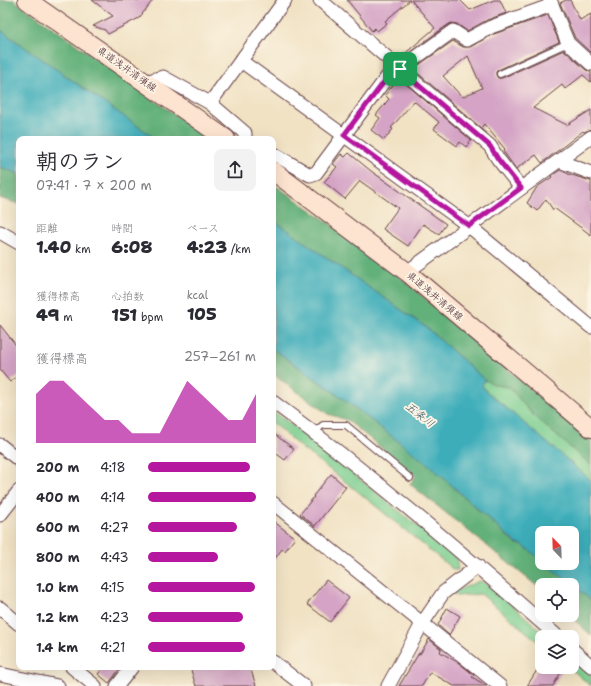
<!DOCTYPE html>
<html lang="ja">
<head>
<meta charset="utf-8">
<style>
  :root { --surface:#fff; --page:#f2f2f3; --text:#2b2b33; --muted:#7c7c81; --accent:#b5179e }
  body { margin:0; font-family:"Shantell Sans","Klee One",sans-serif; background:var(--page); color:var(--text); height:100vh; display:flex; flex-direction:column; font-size:15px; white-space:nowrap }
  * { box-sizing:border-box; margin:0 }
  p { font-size:13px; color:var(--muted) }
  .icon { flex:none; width:22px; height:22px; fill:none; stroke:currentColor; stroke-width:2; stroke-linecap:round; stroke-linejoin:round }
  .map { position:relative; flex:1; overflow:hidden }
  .side { position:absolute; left:16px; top:136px; width:260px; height:534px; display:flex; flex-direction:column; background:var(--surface); border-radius:8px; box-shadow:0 4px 16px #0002 }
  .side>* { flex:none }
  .needle { width:26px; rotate:337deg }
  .buttons { position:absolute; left:535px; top:526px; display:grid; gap:8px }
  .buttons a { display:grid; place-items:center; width:44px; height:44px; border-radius:8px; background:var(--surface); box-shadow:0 4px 16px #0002; font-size:20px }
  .pin { position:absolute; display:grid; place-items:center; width:34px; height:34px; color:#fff; margin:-17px; border-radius:8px; box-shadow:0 2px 6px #0006 }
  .round { display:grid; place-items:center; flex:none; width:42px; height:42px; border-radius:8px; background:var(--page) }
  .summary { display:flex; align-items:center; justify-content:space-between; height:68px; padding:0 20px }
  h1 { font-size:22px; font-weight:800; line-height:30px }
  .metrics { display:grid; grid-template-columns:repeat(3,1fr); gap:6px; height:68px; padding:4px 20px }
  .metrics div { display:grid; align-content:center }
  .metrics b { font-size:17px; font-weight:800 }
  .metrics small { font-size:11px; font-weight:400 }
  .metrics p { font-size:11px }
  .chart { height:112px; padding:8px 20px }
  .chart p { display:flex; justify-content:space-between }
  .chart svg { width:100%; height:72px; margin-top:4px; fill:var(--accent); opacity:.7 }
  ul { padding:0 20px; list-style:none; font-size:13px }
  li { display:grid; grid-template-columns:64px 48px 1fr; align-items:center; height:30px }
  li i { height:10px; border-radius:5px; background:var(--accent) }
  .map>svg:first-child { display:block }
</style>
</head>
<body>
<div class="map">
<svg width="591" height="686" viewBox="0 0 591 686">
  <rect width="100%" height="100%" fill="#fcf5e5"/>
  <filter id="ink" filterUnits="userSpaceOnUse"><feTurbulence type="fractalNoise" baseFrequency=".025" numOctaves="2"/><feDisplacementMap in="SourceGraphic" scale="8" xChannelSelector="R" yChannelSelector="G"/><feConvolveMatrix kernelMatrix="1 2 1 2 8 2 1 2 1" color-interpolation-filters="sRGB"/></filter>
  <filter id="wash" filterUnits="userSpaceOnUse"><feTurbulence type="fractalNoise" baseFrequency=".012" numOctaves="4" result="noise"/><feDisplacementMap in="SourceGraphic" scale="16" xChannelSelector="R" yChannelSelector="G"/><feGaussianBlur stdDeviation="0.9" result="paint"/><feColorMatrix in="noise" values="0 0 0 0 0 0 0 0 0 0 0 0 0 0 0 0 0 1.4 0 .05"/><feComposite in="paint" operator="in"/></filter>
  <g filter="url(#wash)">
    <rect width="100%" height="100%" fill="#f1e2c4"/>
    <!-- green -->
    <g fill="#7bce90" stroke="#62765e">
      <path d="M485 380 496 385 509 387 534 416 591 465V480L484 389 482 384Z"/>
      <path d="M273 411 306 436 456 557 458 570H454L356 490 299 446 273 423Z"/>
      <path d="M480 581 489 585 548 637H542V645L481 594 456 596 453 592Z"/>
      <path d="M572 658 591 675V686L569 667H572Z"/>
    </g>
    <!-- forest -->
    <g fill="#64b17a" stroke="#576852">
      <path d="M0 0H14L209 139H156L0 30Z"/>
      <path d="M0 167 19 174V204L0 198Z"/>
      <path d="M273 184 321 217 401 278 591 440V465L534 416 509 387 496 385 485 380 427 328 273 220Z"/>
      <path d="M273 349 341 397 429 465 516 544C526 544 535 554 542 560V563H545L591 600V635L569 615H572V585H542V590L410 484 416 476 347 420 328 414 273 374Z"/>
    </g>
    <!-- water -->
    <g fill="#3eadba" stroke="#446672">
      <path d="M0 30 156 139H19V174L0 167Z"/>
      <path d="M273 220 427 328 485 380 482 384 484 389 591 480V600L545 563H572V533H542V560L521 544H517L429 465 341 397 273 349Z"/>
    </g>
    <g id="blocks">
      <!-- building -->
      <g fill="#d4a3c5" fill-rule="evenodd">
        <path d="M92 0H153L139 18 108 34 105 30 93 26 113 16Z"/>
        <path d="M347 0H410L385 21 387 23 377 31 375 28 372 31Z"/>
        <path d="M411 0H460L470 10 494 0H500L506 13 487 20 467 31 457 24 452 23 449 24 403 57 402 56 435 28Z"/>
        <path d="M566 0H570L580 20 591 14V53L575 38 560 3Z"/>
        <path d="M548 15 559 42 498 70 496 72V75L498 78H502L564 50 586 70 591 72V82L583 75 565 89 562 85 533 108 567 125 591 110V129L584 132 583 131 542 163 536 155 516 169 503 151 505 149 484 124 481 128 413 69 453 41 463 47H470L494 34ZM468 56 482 88 462 97 443 76Z"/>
        <path d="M399 78 471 140 466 147 460 142 457 146 434 129 439 122 414 101 391 128 393 129 384 140 371 130 380 118 376 115 389 99 385 95Z"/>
        <path d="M349 153 371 171 446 224 439 234 423 224 408 246 383 229 398 208 360 181 345 199 324 182 337 167 333 164 341 154 345 157Z"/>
        <path d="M560 170 567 173 568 174 591 181V235L554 208 553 210 546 199 537 211 527 203 537 187 552 177 551 176Z"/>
        <path d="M0 325 19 349V375L10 382 0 370Z"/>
        <path d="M273 433 294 449 285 460 273 451Z"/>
        <path d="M331 474 346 487 315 526 300 514 314 497 313 496Z"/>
        <path d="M273 521 295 538 285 551 282 549 273 561Z"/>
        <path d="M326 580 349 598 330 622 307 604Z"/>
        <path d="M447 608 460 616 449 635 438 625Z"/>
        <path d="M429 639 441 649 440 652 459 663 474 675 472 677 487 686H454L430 672 422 686H399L419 653 420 654Z"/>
        <path d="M104 667H121L109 683 98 674Z"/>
        <path d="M190 667H250L256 686H196Z"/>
        <path d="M539 667H564L553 686H527Z"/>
      </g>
    </g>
  </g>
  <g filter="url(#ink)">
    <use href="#blocks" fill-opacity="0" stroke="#633c42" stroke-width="1"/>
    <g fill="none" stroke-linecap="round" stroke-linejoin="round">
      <!-- service casing -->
      <g stroke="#633c42" stroke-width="8">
        <g id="service">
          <path d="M500 74 568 43"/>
          <path d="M314 432 323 425H346L410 478"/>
        </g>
      </g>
      <!-- minor casing -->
      <g stroke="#633c42" stroke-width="15">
        <g id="minor">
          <path d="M320 0 490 146 498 159 521 188"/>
          <path d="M550 0 568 43 591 64"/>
          <path d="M241 61 469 226 591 327"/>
          <path d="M400 69 453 31 467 40 491 27 552 5"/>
          <path d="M145 82 163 77 210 103"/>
          <path d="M245 139V133L210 103 285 0"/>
          <path d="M273 156 276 155 310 175 316 173 396 65"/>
          <path d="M559 161 591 173"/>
          <path d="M0 232 19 243"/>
          <path d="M407 272 591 137"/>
          <path d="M273 402C372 475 466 556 558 637"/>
          <path d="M0 445 19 460"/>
          <path d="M273 503 500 686"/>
          <path d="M0 515 19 491"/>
          <path d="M0 608 19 624"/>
          <path d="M572 649 591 666"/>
          <path d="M273 662 304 686"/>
          <path d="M72 667 95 686"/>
          <path d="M0 674 58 686"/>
          <path d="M117 686 132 667"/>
          <path d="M388 686 422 624 443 593 478 566"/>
        </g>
      </g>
      <!-- secondary casing -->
      <g stroke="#633c42" stroke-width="20">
        <g id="secondary">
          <path d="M27 0 226 139"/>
          <path d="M273 171 407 272 591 428"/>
        </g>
      </g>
      <!-- service -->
      <use href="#service" stroke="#fff" stroke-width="6"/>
      <!-- minor -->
      <use href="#minor" stroke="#fff" stroke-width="13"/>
      <!-- secondary -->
      <use href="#secondary" stroke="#fde4d0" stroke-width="18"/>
    </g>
  </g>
  <g fill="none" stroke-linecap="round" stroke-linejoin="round" filter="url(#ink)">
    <!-- route casing -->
    <g stroke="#fff" stroke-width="8">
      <path id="route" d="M396 66 490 146 498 159 521 188 469 226 344 135Z"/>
    </g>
    <!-- route -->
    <use href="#route" stroke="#b5179e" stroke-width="5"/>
  </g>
  <g text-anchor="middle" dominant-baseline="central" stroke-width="3.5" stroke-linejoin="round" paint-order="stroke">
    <!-- street labels -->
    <g font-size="10" fill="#4a1f2b" stroke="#fcf5e5">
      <text transform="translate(127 69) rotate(35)">県道浅井清須線</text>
      <text transform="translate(435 296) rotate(40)">県道浅井清須線</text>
    </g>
    <!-- water labels -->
    <g font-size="11" font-style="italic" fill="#455864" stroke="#fcf5e5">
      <text transform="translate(420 415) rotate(38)">五条川</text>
    </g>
  </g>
</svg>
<div class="buttons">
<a><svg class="needle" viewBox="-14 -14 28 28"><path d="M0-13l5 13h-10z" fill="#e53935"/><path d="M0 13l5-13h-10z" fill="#7c7c81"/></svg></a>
<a><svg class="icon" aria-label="locate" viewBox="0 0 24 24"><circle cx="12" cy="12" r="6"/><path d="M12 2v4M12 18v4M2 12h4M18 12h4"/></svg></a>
<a><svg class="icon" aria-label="layers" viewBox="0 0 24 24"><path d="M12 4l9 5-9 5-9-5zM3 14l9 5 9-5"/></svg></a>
</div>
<div class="pin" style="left:400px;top:69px;background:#1e9e55"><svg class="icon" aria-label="arrive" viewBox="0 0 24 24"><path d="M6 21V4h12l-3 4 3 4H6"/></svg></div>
<section class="side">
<div class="summary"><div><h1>朝のラン</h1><p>07:41 · 7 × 200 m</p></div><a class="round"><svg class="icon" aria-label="share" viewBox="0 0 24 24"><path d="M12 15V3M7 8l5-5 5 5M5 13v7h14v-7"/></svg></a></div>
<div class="metrics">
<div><p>距離</p><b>1.40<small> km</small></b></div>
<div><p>時間</p><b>6:08</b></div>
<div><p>ペース</p><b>4:23<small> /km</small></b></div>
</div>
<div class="metrics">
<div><p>獲得標高</p><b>49<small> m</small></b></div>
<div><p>心拍数</p><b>151<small> bpm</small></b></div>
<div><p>kcal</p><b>105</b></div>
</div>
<div class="chart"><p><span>獲得標高</span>257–261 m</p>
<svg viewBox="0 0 160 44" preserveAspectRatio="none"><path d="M0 44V14L10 6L20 6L30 14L40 22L50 30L60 30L70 38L80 38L90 38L100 22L110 6L120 14L130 22L140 30L150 30L160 14V44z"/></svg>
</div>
<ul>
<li><b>200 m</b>4:18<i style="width:94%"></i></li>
<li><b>400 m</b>4:14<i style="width:100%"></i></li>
<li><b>600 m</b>4:27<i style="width:82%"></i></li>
<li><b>800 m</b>4:43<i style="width:65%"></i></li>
<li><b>1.0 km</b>4:15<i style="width:99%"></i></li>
<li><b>1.2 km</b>4:23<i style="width:88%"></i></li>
<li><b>1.4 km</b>4:21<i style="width:90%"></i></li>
</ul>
</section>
</div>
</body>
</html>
